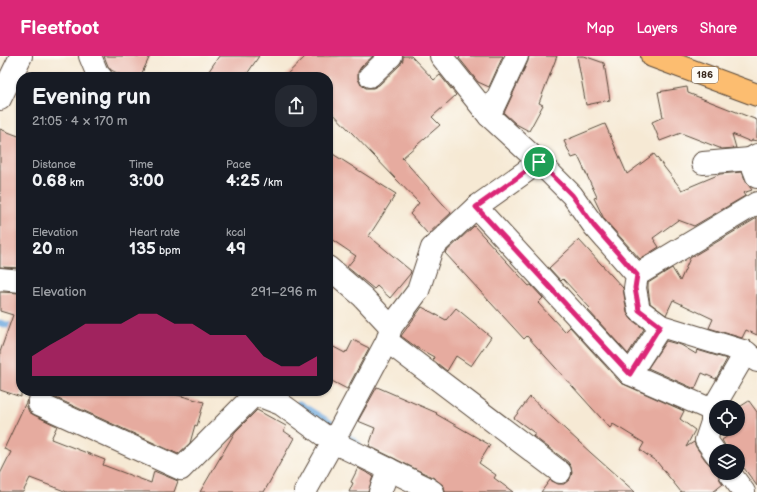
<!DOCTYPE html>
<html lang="en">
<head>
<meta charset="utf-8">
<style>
  :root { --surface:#171b24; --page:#242831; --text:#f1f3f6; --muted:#9ea1a6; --accent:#db2777 }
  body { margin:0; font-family:"Balsamiq Sans",sans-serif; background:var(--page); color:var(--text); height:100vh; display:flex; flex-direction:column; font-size:15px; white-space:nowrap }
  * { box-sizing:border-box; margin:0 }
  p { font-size:13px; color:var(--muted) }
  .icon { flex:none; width:22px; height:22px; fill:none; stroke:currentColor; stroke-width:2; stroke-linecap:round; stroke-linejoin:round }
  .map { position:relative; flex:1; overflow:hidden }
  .side { position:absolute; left:16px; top:16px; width:317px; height:324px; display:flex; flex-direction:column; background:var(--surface); border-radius:16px; box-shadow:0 1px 3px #0004 }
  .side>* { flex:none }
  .fabs { position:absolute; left:709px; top:344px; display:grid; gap:8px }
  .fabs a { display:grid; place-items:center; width:36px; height:36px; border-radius:50%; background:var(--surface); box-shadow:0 1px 3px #0004; font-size:20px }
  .pin { position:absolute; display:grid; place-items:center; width:34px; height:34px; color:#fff; margin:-17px; border:2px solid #fff; border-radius:50%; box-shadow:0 1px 4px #0007 }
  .round { display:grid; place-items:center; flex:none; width:42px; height:42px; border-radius:16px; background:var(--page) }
  .head { display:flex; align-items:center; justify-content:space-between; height:68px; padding:0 16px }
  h1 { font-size:22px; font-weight:600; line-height:30px }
  .figures { display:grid; grid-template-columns:repeat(3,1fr); gap:6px; height:68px; padding:4px 16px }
  .figures div { display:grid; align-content:center }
  .figures b { font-size:17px; font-weight:600 }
  .figures small { font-size:11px; font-weight:400 }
  .figures p { font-size:11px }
  .chart { height:112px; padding:8px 16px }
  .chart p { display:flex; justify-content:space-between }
  .chart svg { width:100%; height:72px; margin-top:4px; fill:var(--accent); opacity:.7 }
  header { display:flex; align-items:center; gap:24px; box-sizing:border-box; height:56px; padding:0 20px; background:var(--accent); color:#fff }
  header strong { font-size:19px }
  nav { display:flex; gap:22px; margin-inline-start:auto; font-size:14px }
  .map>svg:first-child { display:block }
</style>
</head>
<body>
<header>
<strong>Fleetfoot</strong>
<nav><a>Map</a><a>Layers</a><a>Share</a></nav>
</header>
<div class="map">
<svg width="757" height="436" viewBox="0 0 757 436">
  <rect width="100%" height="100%" fill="#fdfcf7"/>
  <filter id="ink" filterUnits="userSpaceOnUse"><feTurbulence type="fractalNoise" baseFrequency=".025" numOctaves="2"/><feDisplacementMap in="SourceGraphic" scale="8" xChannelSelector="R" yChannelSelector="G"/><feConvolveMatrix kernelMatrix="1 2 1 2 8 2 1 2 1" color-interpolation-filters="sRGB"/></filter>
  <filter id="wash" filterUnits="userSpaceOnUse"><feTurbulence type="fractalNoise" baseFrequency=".012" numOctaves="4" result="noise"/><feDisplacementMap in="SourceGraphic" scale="16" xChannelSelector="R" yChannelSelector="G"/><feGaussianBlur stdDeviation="0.9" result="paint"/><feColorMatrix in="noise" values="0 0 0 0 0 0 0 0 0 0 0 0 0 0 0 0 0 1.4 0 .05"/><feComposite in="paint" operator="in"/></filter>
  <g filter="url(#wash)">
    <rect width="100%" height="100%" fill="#f6e9d4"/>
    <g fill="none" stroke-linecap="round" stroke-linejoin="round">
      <!-- stream -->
      <g stroke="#6da9de" stroke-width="7">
        <path d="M0 267 21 273"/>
        <path d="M299 348 330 367 358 388"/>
      </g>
    </g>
    <g id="blocks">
      <!-- building -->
      <g fill="#e6ab9f">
        <path d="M104 0H150L140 21H125L111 14 108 10Z"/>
        <path d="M219 0H259L245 21H205Z"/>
        <path d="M306 0H373L361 11 358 16V23L361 29 366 32H373L379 29 400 9 403 4V0H411L434 24 440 19 456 39 432 61 440 69 402 102 451 157 428 178 410 158 419 147 328 52V21H284Z"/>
        <path d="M461 0H503L489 31 478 26 459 2Z"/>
        <path d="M529 0H557L539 47 543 49 529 75 516 68 504 57 528 5Z"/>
        <path d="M577 0H584L604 7 610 44 586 49Z"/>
        <path d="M687 31 688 37 757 64V85L752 84 751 86 732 78 736 92 722 93 681 77 660 85 652 66 663 61 658 36Z"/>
        <path d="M605 68 627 118 654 98 682 134 720 118 742 116 746 126 752 134 743 137 745 140 694 170 678 164 653 182 659 191 640 203 604 163 594 142 597 141 578 100 572 102 564 85Z"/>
        <path d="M0 73 21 81V212L0 211Z"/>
        <path d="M328 95 396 138 369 180 411 215 410 218 390 242 377 230 374 233 347 211 356 200 328 181Z"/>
        <path d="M757 162V279L746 274 742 282 709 272 713 263 673 244 666 259 650 247 648 232V227L672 212 680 225 690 202Z"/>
        <path d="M474 170 529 230 531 229 543 242 538 247 565 276 570 271 621 327 684 355 680 363 695 374 686 391 694 386 696 391 706 405 710 409 716 410V417H718L720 424 723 428 713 436H681L657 406 640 394 644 387 613 368 610 372 527 280 524 283 445 197Z"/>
        <path d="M579 184 623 232 627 257 632 264 644 273 628 298 588 254 590 252 563 223 561 225 549 212Z"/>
        <path d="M0 236 21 237V341L0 334V296L13 259 0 255Z"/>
        <path d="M422 251 446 264 456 252 491 281 471 310 456 300 447 315 433 304 434 301 416 291 401 280Z"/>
        <path d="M353 284 369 292 347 333 328 323V288L345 297 346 295 347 296Z"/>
        <path d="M666 285 681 289 696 298 697 294 727 303 716 323 702 317 695 333 648 312Z"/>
        <path d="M377 331 437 357 436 358 490 389 479 407 496 419 494 422 513 436H445L444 430 434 422 369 390 375 372 358 365Z"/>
        <path d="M55 335H163L204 346 197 370 195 369 190 387 178 398 54 341Z"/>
        <path d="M530 341 591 397 635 436H541L550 424 558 428H564L570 423 572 417 571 411 568 406 533 380 536 378 514 362Z"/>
        <path d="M27 344V351L29 356 34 359 57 370 51 383 105 404 103 409 151 427 154 415 178 425 174 436H67L30 422 23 436H0V418L11 396 4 393Z"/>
        <path d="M749 345 757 356V430L744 412 743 413 738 408V395H728L722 384 738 373V352Z"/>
        <path d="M257 354 286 370 284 375 294 382 264 436H200L235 376Z"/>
        <path d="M358 412 373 420 368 436H349L353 427 351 426Z"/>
      </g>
    </g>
  </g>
  <g filter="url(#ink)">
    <use href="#blocks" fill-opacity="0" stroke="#574739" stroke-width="1"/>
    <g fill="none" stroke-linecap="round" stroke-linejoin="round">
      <!-- minor casing -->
      <g stroke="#574739" stroke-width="24">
        <g id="minor">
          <path d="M90 0 97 17 101 21"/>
          <path d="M441 0 489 60 539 106 572 139 594 170 637 219 635 232 639 254 661 270 746 296 757 305"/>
          <path d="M370 20 391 0"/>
          <path d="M0 43 21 0"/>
          <path d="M489 60 517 0"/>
          <path d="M757 99 750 103 757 121"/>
          <path d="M703 107 750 103"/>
          <path d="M476 151 630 318 712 354"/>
          <path d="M328 211 363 241 391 271"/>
          <path d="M637 219 757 147"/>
          <path d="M0 223 21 225"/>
          <path d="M387 285 560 416"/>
          <path d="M630 318 661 270"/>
          <path d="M43 335 39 348 181 413 255 338 281 348 333 386 387 285 391 271 418 235 432 192 476 151 539 106"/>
          <path d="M716 398 706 384 712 366V354L746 296"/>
          <path d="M730 417 744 436"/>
          <path d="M305 436 333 386 427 432 433 436"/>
          <path d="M380 436 389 413"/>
        </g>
      </g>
      <!-- major casing -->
      <g stroke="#574739" stroke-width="24">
        <path id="major" d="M652 0 757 39"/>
      </g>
      <!-- minor -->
      <use href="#minor" stroke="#fff" stroke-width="22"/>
      <!-- major -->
      <use href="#major" stroke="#fcbd6f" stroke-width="22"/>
    </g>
  </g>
  <g fill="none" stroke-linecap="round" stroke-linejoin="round" filter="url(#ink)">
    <!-- route casing -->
    <g stroke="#fff" stroke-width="8">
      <path id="route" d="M539 106 572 139 594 170 637 219 635 232 639 254 660 270 630 318 476 151Z"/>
    </g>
    <!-- route -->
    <use href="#route" stroke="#db2777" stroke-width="5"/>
  </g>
  <g text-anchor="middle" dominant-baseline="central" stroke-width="3" stroke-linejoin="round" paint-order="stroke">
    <!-- shield labels -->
    <rect fill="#fdfcf7" stroke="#75695f" stroke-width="1" x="692" y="11" width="26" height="16" rx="3"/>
    <g font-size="10" font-weight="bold" fill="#3b2a1e">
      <text x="705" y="19">186</text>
    </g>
  </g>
</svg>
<div class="fabs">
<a><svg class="icon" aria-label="locate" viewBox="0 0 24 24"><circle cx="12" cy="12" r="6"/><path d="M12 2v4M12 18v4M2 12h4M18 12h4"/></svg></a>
<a><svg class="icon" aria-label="layers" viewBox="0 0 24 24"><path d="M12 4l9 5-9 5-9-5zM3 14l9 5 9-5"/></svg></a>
</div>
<div class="pin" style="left:539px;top:106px;background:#1e9e55"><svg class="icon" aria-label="arrive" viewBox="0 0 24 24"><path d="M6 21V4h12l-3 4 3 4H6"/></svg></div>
<section class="side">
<div class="head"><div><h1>Evening run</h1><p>21:05 · 4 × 170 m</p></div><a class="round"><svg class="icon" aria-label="share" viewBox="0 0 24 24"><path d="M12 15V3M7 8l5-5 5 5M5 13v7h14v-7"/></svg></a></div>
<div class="figures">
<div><p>Distance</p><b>0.68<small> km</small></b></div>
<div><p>Time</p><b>3:00</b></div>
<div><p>Pace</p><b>4:25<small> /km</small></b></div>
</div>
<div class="figures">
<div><p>Elevation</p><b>20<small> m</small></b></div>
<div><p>Heart rate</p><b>135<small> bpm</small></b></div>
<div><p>kcal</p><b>49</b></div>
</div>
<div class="chart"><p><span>Elevation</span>291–296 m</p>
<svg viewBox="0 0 160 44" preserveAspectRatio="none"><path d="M0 44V32L10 25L20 19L30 12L40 12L50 12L60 6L70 6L80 12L90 12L100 19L110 19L120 19L130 32L140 38L150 38L160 32V44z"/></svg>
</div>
</section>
</div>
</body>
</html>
